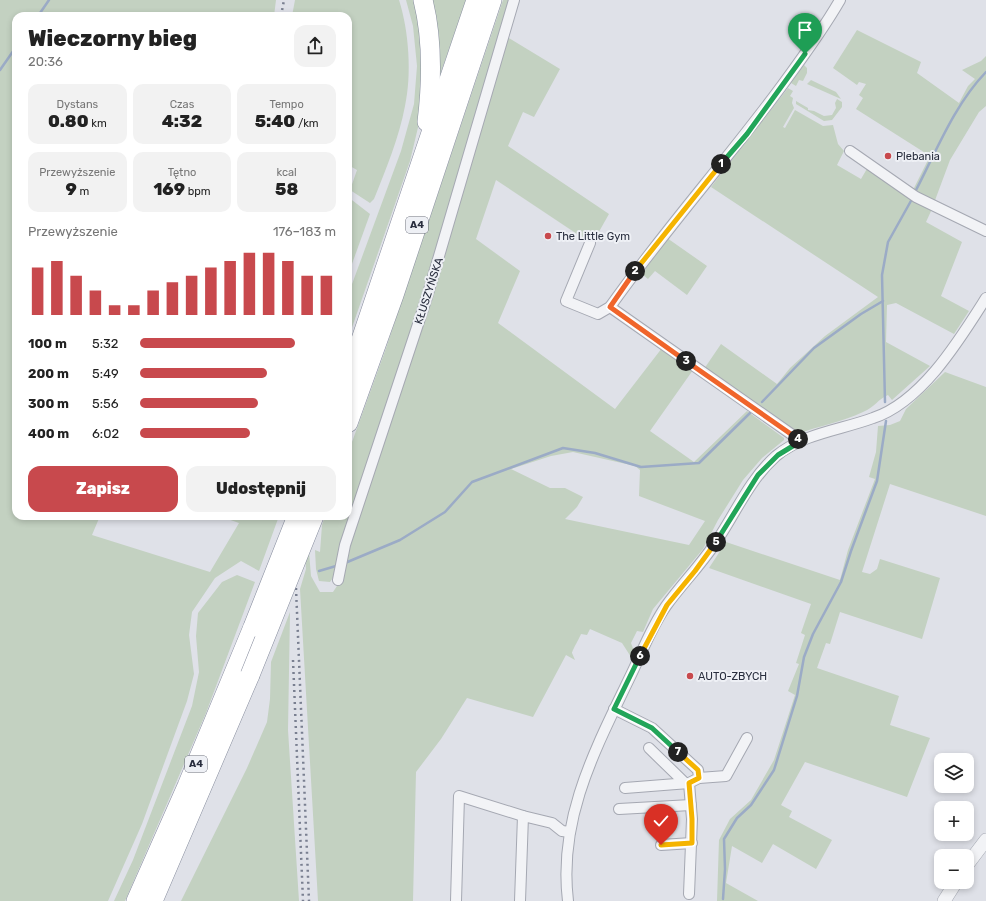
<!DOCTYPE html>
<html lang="pl">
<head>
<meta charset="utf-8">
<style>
  :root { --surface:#fff; --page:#f2f2f2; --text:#222; --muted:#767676; --accent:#c8494d }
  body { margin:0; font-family:Rubik,sans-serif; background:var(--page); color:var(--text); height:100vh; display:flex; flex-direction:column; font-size:15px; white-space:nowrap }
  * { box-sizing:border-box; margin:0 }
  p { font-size:13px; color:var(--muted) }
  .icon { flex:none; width:22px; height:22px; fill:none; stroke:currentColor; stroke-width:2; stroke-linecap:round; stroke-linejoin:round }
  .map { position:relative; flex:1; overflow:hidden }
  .panel { position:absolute; left:12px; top:12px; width:340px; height:508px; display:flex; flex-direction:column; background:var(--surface); border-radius:12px; box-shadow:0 2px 6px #0003 }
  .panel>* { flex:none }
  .controls { position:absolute; left:934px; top:753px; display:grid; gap:8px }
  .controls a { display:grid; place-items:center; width:40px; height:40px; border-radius:8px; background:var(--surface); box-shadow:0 2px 6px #0003; font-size:20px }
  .pin { position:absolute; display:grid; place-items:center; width:34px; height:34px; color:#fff; margin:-41px -17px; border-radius:50% 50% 50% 0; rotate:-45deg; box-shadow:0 0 4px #0007 }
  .pin .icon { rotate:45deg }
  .km { position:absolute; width:20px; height:20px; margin:-10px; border-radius:50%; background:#222; color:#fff; font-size:11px; line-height:20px; text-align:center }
  .round { display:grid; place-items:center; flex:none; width:42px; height:42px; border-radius:12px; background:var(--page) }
  .head { display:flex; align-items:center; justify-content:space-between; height:68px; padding:0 16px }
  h1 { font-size:22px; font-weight:800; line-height:30px }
  .figures { display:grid; grid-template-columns:repeat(3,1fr); gap:6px; height:68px; padding:4px 16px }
  .figures div { display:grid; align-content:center; border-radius:10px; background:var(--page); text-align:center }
  .figures b { font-size:17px; font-weight:800 }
  .figures small { font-size:11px; font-weight:400 }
  .figures p { font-size:11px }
  .chart { height:112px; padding:8px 16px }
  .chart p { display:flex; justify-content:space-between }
  .chart svg { width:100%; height:72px; margin-top:4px; stroke:var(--accent); stroke-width:6 }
  .cta { display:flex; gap:8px; margin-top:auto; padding:8px 16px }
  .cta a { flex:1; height:46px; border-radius:12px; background:var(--accent); color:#fff; font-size:16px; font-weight:800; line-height:46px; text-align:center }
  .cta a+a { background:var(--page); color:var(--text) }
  ul { padding:0 16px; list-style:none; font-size:13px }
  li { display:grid; grid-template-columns:64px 48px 1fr; align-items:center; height:30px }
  li i { height:10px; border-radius:5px; background:var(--accent) }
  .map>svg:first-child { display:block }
</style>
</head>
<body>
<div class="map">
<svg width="986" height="901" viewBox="0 0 986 901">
  <rect width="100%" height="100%" fill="#dfe1e8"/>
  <!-- green -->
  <g fill="#c3d1c1" fill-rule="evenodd">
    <path d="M0 0H276L274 16H16V516H100L92 535 210 572 239 523 219 516H279L259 571 241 561 215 578 192 612 189 635 194 674 187 701 142 824 108 901H0Z"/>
    <path d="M295 0H399C409 31 412 75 405 106 399 138 386 169 374 199L370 203 350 190 357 170 348 165V16H292Z"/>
    <path d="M406 0H418L424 32 420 119 410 161 348 339V295L401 151 414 104 417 66 413 26Z"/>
    <path d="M429 0H466L440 75Z"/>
    <path d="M503 0H512L444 229 338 571 330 582 319 581 316 569 315 550 320 552 322 525 325 516H348V453L385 351Z"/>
    <path d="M857 30 921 62 917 73 959 103 968 86 975 79 962 70 981 61 986 56V106L979 112 950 160 934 203 913 190 930 156 856 109 863 98 859 95 866 84 859 82 857 85 833 68Z"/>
    <path d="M507 37 560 69 534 117 523 112 508 146 609 214 592 244 496 180 476 239 520 271 498 323 615 409 662 348 693 370 650 431 694 462 747 411 784 438V440L762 458 743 480 718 520 703 549 653 609 643 632 637 631 631 643 634 651 631 657 622 643 590 629 587 635 581 634C581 635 572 651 572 653L575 660 566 655 533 717 467 698 441 739 416 772 413 901H318L300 589 306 569 302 516H306L311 576 320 592H333L341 580 346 552ZM573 452 635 466 640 470 639 496 705 521 689 545 565 519 577 507 583 497 565 488H550L511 469 551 456Z"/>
    <path d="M804 65 807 68V73L803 81 799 80 796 86 791 83Z"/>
    <path d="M811 80 836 92 841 99 807 84Z"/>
    <path d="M788 88 793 91 790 96 793 98 792 103 794 108 783 127 785 128 795 110 823 126 833 125 838 144 844 151 837 165 861 179 868 167 932 209 926 222 962 242 941 296 969 311 954 334 896 303 887 305 886 342 930 366 892 400 888 395C878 399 875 407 863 412 842 422 819 426 797 434L704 369 721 344 777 384 790 368 825 336 878 297 711 187Z"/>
    <path d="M837 99 842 102V107L832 120 824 121 796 104V101L808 108V110L814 111 824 116 832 115 836 108 835 103Z"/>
    <path d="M348 197 370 214 348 275Z"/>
    <path d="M667 238 707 266 687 295 655 271 648 279 642 274Z"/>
    <path d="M945 372 986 387V516L890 484 862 572 870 574 877 569 880 559 940 578 922 639 840 612 830 644 826 643 817 668 899 696 890 725 930 738 907 797 805 762 781 805 792 811 789 817 832 840 816 869 773 844 762 863 732 846 726 883 758 901H717L719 840 730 819 751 800 774 760 795 695 788 691 799 664 796 663 805 635 801 633 811 604 709 568 726 542 840 580 848 550 875 479 869 477 876 452 878 426 890 425 900 421 906 409Z"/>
    <path d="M237 575 255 582 206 713 125 901H114L133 860 192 706 199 672 196 636 198 613 222 582Z"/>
    <path d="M290 612 288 730 299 901H181L247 768 267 722 270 699 271 662Z"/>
  </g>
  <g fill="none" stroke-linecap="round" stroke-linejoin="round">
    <!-- stream -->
    <g stroke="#9babc6" stroke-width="2.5">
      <path d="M38 16 49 0"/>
      <path d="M0 70 16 47"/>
      <path d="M915 192C936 152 954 105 986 72"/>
      <path d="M762 402 814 348 861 314 883 301"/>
      <path d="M885 402 882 275 888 242 912 199"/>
      <path d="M345 563 400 540 445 512 472 482 563 448 595 453 641 467 699 463 750 413"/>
      <path d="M319 571 336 566"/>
      <path d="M723 899 725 869 724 839 737 818 751 805 774 770 797 696 804 657 813 634 841 582 851 551 877 481 886 421"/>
    </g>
    <!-- minor casing -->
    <g stroke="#a5a8b2" stroke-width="12">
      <g id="minor">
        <path d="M850 151 916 197 986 231"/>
        <path d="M590 243 566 301 598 314 610 307C665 229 730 157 786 80 805 54 824 28 840 0"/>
        <path d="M610 307 801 441"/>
        <path d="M338 580 345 545 427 297 514 0"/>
        <path d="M614 709 652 728 698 770 699 778 689 783 692 819 689 894"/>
        <path d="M649 748 685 783"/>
        <path d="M699 778 726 776 747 738"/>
        <path d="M625 788 689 783"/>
        <path d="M619 809 691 805"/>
        <path d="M661 845 692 843"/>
        <path d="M456 901 459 796 523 816"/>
        <path d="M520 901 523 816 552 823 562 831 570 832"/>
        <path d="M568 901C558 819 595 750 629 679 641 655 650 629 666 606 681 585 699 567 714 545 735 515 748 481 776 456 804 433 841 430 873 418 922 402 960 339 986 298"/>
      </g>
    </g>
    <!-- tertiary casing -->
    <g stroke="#a5a8b2" stroke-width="14">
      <g id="tertiary">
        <path d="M967 865 986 840"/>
        <path d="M944 901 956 882"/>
      </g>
    </g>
    <!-- motorway casing -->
    <g stroke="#878d9e" stroke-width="20">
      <g id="motorway">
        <path d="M423 0C433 40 432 81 427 122"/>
        <path d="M348 378 476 0"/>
        <path d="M348 423 394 295 492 0"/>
        <path d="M136 901 187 786 253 627"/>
        <path d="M153 901 250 675"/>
      </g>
    </g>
    <!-- minor -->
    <use href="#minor" stroke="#f2f3f6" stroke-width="10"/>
    <!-- tertiary -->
    <use href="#tertiary" stroke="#f2f3f6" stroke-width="13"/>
    <!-- motorway -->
    <use href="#motorway" stroke="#fff" stroke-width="19"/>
    <!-- rail -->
    <g stroke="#797f90" stroke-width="2.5" stroke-dasharray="2 4" stroke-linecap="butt">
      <path d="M281 16 284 0"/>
      <path d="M293 516 309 901"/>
      <path d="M293 660 303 901"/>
    </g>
    <!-- motorway-bridge casing -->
    <g stroke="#878d9e" stroke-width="20" stroke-linecap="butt">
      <g id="motorway-bridge">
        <path d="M253 627 297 516"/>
        <path d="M250 675 314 516"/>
      </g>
    </g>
    <!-- motorway-bridge -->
    <use href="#motorway-bridge" stroke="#fff" stroke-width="19"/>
  </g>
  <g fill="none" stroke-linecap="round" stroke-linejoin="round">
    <!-- split-1 casing -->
    <g stroke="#fff" stroke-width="8">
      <path id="split-1" d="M721 164 747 134 805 54"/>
    </g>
    <!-- split-2 casing -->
    <g stroke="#fff" stroke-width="8">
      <path id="split-2" d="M635 271 721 164"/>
    </g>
    <!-- split-3 casing -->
    <g stroke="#fff" stroke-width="8">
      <path id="split-3" d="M635 271 610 307 686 361"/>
    </g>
    <!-- split-4 casing -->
    <g stroke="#fff" stroke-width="8">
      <path id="split-4" d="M686 361 798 439"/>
    </g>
    <!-- split-5 casing -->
    <g stroke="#fff" stroke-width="8">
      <path id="split-5" d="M716 542 758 475 778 455 801 441 798 439"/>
    </g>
    <!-- split-6 casing -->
    <g stroke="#fff" stroke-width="8">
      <path id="split-6" d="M640 656 667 605 695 571 716 542"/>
    </g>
    <!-- split-7 casing -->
    <g stroke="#fff" stroke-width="8">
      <path id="split-7" d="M640 656 614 709 652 728 678 752"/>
    </g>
    <!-- split-8 casing -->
    <g stroke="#fff" stroke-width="8">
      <path id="split-8" d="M661 845 692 843V819L689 783 699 778 698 770 678 752"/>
    </g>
    <!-- split-1 -->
    <use href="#split-1" stroke="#22a559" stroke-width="5"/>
    <!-- split-2 -->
    <use href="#split-2" stroke="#f5b400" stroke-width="5"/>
    <!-- split-3 -->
    <use href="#split-3" stroke="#f0652b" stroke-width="5"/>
    <!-- split-4 -->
    <use href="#split-4" stroke="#f0652b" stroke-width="5"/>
    <!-- split-5 -->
    <use href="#split-5" stroke="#22a559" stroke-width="5"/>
    <!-- split-6 -->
    <use href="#split-6" stroke="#f5b400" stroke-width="5"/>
    <!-- split-7 -->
    <use href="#split-7" stroke="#22a559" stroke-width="5"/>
    <!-- split-8 -->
    <use href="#split-8" stroke="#f5b400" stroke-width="5"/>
  </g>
  <!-- markers -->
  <g fill="#c8494d" stroke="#eef0f5" stroke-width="1.5">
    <circle cx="888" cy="156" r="4"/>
    <circle cx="548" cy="236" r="4"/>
    <circle cx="690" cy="676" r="4"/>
  </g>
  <g text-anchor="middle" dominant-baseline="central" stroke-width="4" stroke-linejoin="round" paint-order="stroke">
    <!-- shield labels -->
    <g fill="#eef0f5" stroke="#646875" stroke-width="1">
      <rect x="406" y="217" width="22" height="16" rx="3"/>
      <rect x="185" y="756" width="22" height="16" rx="3"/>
    </g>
    <g font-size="10" font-weight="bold" fill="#292e3e">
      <text x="417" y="225">A4</text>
      <text x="196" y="764">A4</text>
    </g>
    <!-- poi labels -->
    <g font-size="11" fill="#292e3e" stroke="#eef0f5" text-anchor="start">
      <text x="896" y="156">Plebania</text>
      <text x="556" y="236">The Little Gym</text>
      <text x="698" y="676">AUTO-ZBYCH</text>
    </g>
    <!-- street labels -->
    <g font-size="11" fill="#292e3e" stroke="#eef0f5">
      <text transform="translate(429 291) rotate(-72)">KŁUSZYŃSKA</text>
    </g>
  </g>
</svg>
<div class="controls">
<a><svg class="icon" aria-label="layers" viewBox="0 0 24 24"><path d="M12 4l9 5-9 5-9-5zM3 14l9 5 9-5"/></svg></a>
<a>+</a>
<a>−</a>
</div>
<div class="pin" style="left:805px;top:54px;background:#1e9e55"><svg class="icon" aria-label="arrive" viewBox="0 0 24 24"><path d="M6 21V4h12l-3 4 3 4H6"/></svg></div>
<div class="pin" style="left:661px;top:845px;background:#d93025"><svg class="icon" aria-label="check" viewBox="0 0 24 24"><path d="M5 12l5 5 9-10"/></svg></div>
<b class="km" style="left:721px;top:164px">1</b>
<b class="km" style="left:635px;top:271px">2</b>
<b class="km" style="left:686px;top:361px">3</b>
<b class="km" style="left:798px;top:439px">4</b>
<b class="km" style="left:716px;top:542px">5</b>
<b class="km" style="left:640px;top:656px">6</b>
<b class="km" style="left:678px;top:752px">7</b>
<section class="panel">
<div class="head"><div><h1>Wieczorny bieg</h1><p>20:36</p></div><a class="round"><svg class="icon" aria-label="share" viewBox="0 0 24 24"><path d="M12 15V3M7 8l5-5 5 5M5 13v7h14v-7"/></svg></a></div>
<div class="figures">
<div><p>Dystans</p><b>0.80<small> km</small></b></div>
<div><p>Czas</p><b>4:32</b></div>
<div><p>Tempo</p><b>5:40<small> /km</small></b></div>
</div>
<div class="figures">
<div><p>Przewyższenie</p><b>9<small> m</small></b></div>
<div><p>Tętno</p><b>169<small> bpm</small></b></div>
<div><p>kcal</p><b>58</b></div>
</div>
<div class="chart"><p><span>Przewyższenie</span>176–183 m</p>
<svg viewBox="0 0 160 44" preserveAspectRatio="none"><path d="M5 44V15M15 44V11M25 44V20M35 44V29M45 44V38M55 44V38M65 44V29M75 44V24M85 44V20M95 44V15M105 44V11M115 44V6M125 44V6M135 44V11M145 44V20M155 44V20"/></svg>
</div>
<ul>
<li><b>100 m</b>5:32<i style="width:79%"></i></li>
<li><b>200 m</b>5:49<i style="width:65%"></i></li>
<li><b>300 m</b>5:56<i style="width:60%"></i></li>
<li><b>400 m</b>6:02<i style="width:56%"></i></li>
</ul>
<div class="cta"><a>Zapisz</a><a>Udostępnij</a></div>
</section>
</div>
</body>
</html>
